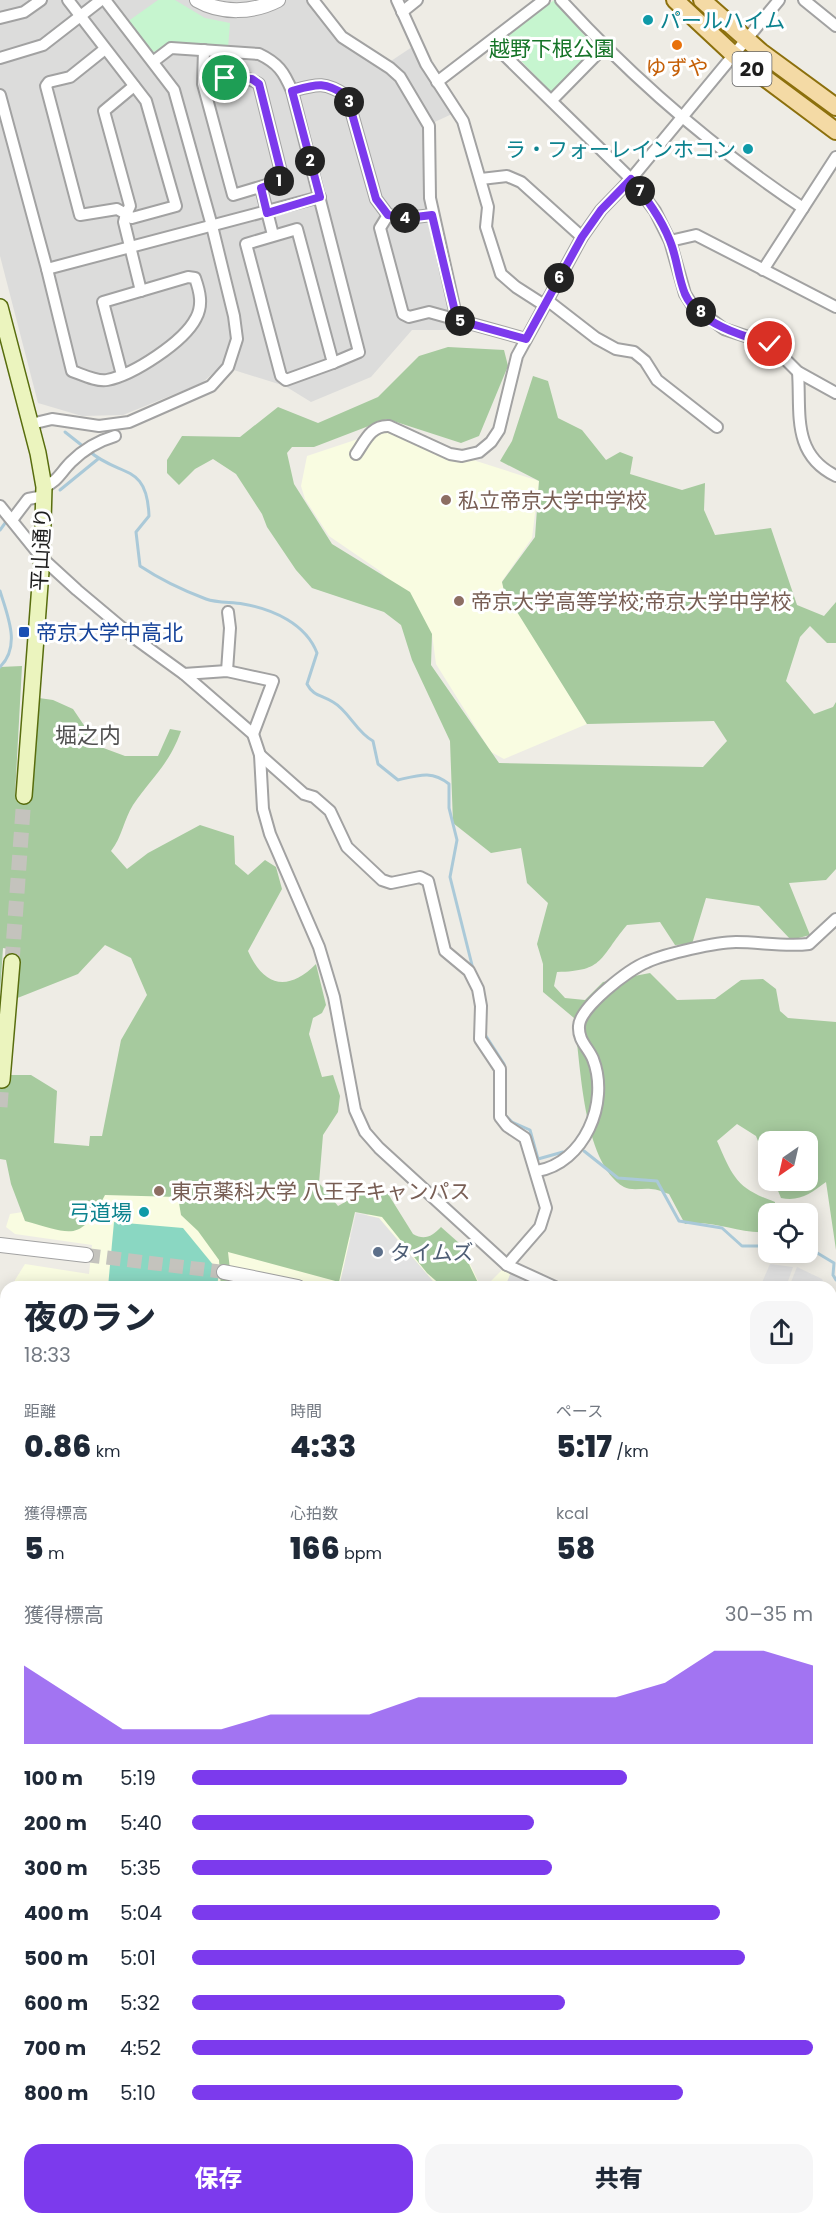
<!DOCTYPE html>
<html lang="ja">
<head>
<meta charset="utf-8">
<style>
  :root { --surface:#fff; --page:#f6f6f7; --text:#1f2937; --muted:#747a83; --accent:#7c3aed }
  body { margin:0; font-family:Poppins,"Noto Sans JP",sans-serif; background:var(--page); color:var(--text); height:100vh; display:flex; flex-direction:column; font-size:22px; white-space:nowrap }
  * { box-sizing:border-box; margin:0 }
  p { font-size:20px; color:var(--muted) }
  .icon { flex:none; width:33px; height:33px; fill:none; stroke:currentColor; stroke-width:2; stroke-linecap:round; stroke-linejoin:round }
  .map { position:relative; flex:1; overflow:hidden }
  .drawer { position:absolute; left:0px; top:1281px; width:837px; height:944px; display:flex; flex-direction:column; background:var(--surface); border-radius:18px 18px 0 0; box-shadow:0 3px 15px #0003 }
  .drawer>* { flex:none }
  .needle { width:39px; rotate:214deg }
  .tools { position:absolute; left:758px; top:1131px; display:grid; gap:12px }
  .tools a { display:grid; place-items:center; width:60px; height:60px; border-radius:12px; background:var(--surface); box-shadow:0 3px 15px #0003; font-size:30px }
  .pin { position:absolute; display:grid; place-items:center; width:51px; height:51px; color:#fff; margin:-26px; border:3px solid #fff; border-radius:50%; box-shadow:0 2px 6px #0007 }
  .km { position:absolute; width:30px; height:30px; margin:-15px; border-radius:50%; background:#222; color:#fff; font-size:16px; line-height:30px; text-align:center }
  .round { display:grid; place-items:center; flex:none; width:63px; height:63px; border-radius:18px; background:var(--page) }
  .overview { display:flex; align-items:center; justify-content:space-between; height:102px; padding:0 24px }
  h1 { font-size:33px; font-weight:800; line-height:45px }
  .metrics { display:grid; grid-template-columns:repeat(3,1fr); gap:9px; height:102px; padding:6px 24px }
  .metrics div { display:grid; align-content:center }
  .metrics b { font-size:30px; font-weight:800 }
  .metrics small { font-size:16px; font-weight:400 }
  .metrics p { font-size:16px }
  .chart { height:168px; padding:12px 24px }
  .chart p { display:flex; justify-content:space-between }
  .chart svg { width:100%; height:108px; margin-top:6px; fill:var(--accent); opacity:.7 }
  .action { display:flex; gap:12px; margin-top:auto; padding:12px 24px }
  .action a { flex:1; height:69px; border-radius:18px; background:var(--accent); color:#fff; font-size:24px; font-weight:800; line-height:69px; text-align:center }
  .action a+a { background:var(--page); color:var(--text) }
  ul { padding:0 24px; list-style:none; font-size:20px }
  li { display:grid; grid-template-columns:96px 72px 1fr; align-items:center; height:45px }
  li i { height:15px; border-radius:8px; background:var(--accent) }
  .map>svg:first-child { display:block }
</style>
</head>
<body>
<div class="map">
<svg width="836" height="2224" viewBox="0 0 836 2224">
  <rect width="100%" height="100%" fill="#eeece5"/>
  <!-- residential -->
  <path fill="#dcdcdb" d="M0 0H319L346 36 388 63 412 47 452 114 424 127 452 310V330H412L371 377 311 402 285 386 221 366 202 383 123 415 82 416 38 403 0 256Z"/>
  <!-- education -->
  <g fill="#f9fce1">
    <path d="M382 431 539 481 532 538 502 581 504 590 587 724 504 759 491 752 436 664 432 634 417 611 380 571 329 536 305 499 301 486 307 456Z"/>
    <path d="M85 1185 243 1204 352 1238 363 1219 388 1197 436 1273 464 1251 481 1287H14L15 1280 25 1264 89 1274 92 1245 15 1234 6 1227 10 1214 54 1207Z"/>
    <path d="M507 1265 537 1281 535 1287H485Z"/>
    <path d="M6 1409V1564L0 1561V1433Z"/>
  </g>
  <!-- forest -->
  <g fill="#a6ca9e">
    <path d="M448 347 504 350 508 366 479 436 461 443 387 419 314 447H292L287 453 294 484 332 544 410 592 432 634 431 665 499 763 703 767 727 741 714 721 587 724 504 591 502 582 535 537 539 481 500 461 512 441 533 376 548 381 558 418 582 430 606 460 620 452 633 457 630 474 682 490 705 483 704 510 715 535 771 528 797 605 824 616 836 602V643H827L810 626 800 637 786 681 814 714 833 707 836 702V869L826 880 789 883 810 935 791 940 759 906 706 898 692 944 675 945 660 922 627 925C599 958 605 971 557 972L554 986 565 998 585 1000 603 982 650 973 677 1000 715 999 741 980 763 979 776 989 780 1011 788 1018 836 1022V1250L826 1182C811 1193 800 1202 781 1198L774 1181 807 1180V1142H768V1167L756 1136 737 1124 717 1141C733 1177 736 1188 775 1202V1213L768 1214 766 1232C738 1234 713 1219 685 1224L669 1194C663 1192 657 1189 651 1189 643 1188 631 1191 624 1187 582 1162 581 1063 574 1018L543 992V964L537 944 548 903 527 883 521 848 491 853 453 823 450 741 412 660 401 625 384 612 312 588 296 570 267 527 262 514 236 474 213 459 195 469 179 485 167 473V460L182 436 240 437 278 407 318 423 378 397 419 356Z"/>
    <path d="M22 666 15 795H30L39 698 53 700 73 709 98 746 125 756H158L170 729 181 731C169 765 152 777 133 805 124 819 122 837 111 851L127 869 148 853 200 825 234 836 235 864 248 875 265 860 276 867 282 889 248 951C264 987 288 992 316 964L326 1005 322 1013 313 1018 309 1034 322 1077 333 1075 340 1096 338 1112 323 1135 319 1183 338 1206 363 1192 385 1189 413 1234C425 1241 432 1236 441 1227L459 1243 480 1287H443L427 1273 382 1217 355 1212 339 1282 228 1252 231 1278 257 1287H221L219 1260 198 1231 181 1215 178 1197 105 1195C80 1243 73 1234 25 1221L11 1184 6 1160 0 1159V1075H31L57 1091 54 1143 89 1146 90 1136H102L121 1040 147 995 131 958 105 945 78 974 15 999 19 951 3 948 0 993V667Z"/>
    <path d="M831 1442 836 1450V2224H343V2219L831 2218Z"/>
    <path d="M0 1547 6 1550V1617L0 1613Z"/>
  </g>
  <!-- park -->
  <g fill="#c6f5cf">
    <path d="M158 0H175L205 18 230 23 228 48 150 52 127 22Z"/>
    <path d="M554 0 596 49 553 94 502 41Z"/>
  </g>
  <!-- pitch -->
  <path fill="#8ad7c2" d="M114 1222 183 1228 219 1272 217 1287H108Z"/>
  <!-- parking -->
  <g fill="#e2e2e2">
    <path d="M356 1213 379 1218 438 1287H339Z"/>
    <path d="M770 1264 793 1267 786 1287H760Z"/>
    <path d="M797 1267 822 1279 826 1287H789Z"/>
    <path d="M511 1272 533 1282 531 1287H505Z"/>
  </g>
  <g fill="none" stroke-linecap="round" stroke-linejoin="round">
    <!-- stream -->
    <g stroke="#aac9d8" stroke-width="3">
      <path d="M65 432 84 447"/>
      <path d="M89 451C120 478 147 462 149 516L136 532 140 566C161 580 182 590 206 599 217 603 231 602 243 604 273 609 306 624 317 653L307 684C313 696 322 695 333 702 349 711 356 732 373 741L378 764 398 780C419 775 432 770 449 784V808L457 840 450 877 473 969"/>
      <path d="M60 490 98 459"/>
      <path d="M0 530 8 519"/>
      <path d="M0 591C8 617 21 646 0 667"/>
      <path d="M484 1033 504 1064V1068"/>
      <path d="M504 1114 512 1122 530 1130 538 1159 563 1152"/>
      <path d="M584 1151 618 1178 657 1181 679 1221 722 1228 742 1246H768"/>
      <path d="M800 1252H806"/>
      <path d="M807 1252 814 1251 834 1263 833 1275 836 1280"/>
      <path d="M831 1323 836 1314"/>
      <path d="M831 1420 836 1427"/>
    </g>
    <!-- tertiary-tunnel -->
    <path stroke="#c4c3bd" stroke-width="14" stroke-dasharray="14 7" stroke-linecap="butt" d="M86 1255 224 1272"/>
    <!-- secondary-tunnel -->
    <g stroke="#c4c3bd" stroke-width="15" stroke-dasharray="15 8" stroke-linecap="butt">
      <path d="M12 962 24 796"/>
      <path d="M0 1107 2 1080"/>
    </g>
    <!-- minor casing -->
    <g stroke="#a2a2a2" stroke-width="14">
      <g id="minor">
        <path d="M68 0 146 101 176 206 132 218 126 214 124 222 141 291"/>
        <path d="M313 0 342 37 390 68 400 77 429 126 430 198 457 320"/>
        <path d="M397 0 426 64 463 121 488 207 486 227 501 274 516 287 544 305"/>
        <path d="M561 0C634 80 713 148 803 208"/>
        <path d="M804 0 836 26"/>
        <path d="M402 12 417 0"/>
        <path d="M0 18 24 12 41 0"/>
        <path d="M491 42 631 179 655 211 670 241 685 294 692 305 724 329 770 344 798 372 836 393"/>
        <path d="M105 49 70 77 49 82 46 86 80 215 117 209 126 214 130 206 104 111 134 86"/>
        <path d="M0 58 43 45 101 0"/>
        <path d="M154 61 171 48 259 54C278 63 284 72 292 91L359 352 333 363"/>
        <path d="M437 82 544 0"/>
        <path d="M203 84 233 195 283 180 259 84C243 73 221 79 203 84L204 50"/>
        <path d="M292 91C317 84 324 81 347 96L376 199 388 215 407 218 432 215"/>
        <path d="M0 95 47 269 72 371C81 374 97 382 107 380 133 375 184 342 196 318 203 305 200 292 195 278L188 277 103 302 122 375"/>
        <path d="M552 100 604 47"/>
        <path d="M481 179 507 176 521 182 582 237"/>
        <path d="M261 188 273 235"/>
        <path d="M388 215 380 228 403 314 409 317 429 312 526 339"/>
        <path d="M297 229 333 363 286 380 281 376 246 244Z"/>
        <path d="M670 241 696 235 836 307"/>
        <path d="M47 269 320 197"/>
        <path d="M763 270 836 157"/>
        <path d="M547 300 596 338 616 349 634 352 645 361 657 380 717 427"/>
        <path d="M798 372C801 412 791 454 836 476"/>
        <path d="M31 424 52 419 99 426 129 422 211 386 228 367 237 339 234 316 212 226 174 90 105 0"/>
        <path d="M356 454C365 441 371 425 389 426L450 454 462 456 479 452 491 442 499 430 517 356 582 237 601 210 631 179 779 0"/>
        <path d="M44 487C57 482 61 472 71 462 84 449 98 441 115 436"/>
        <path d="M0 506 42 558 77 590 133 637 184 674 253 734 260 755 263 809 270 834 319 947 334 997 355 1110 365 1132 379 1148 507 1265 555 1287"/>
        <path d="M12 520 28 499 44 496"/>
        <path d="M227 671 230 628 228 612"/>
        <path d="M184 674 227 671 273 681 253 734"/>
        <path d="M260 755 304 794 314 797 330 811 347 847 382 880 391 883 420 877 428 881 445 951 469 971 478 989 481 1006 480 1039 500 1069V1117L507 1126 525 1138 546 1208 540 1227 507 1265"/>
        <path d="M537 1171C584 1163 610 1103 593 1059 588 1047 578 1041 579 1026 580 1007 629 969 647 962 665 954 716 942 736 942 760 942 785 947 809 944L836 919"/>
        <path d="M831 1429 836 1436"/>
        <path d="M0 1619 6 1623"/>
        <path d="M0 1714 6 1704"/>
        <path d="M0 1771 6 1785"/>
        <path d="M0 1817 6 1818"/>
        <path d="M0 2023 6 2026"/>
        <path d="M0 2077 6 2079"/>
        <path d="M0 2135 6 2137"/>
        <path d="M0 2188 6 2190"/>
        <path d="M89 2218 104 2224"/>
        <path d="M240 2218 255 2224"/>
        <path d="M336 2218V2224"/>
        <path d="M163 2224 165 2218"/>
      </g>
    </g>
    <!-- tertiary casing -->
    <g stroke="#a2a2a2" stroke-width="16">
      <g id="tertiary">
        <path d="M197 0C221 14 253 13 278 0"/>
        <path d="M0 1245 86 1255"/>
        <path d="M224 1272 298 1287"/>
        <path d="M831 1363H836"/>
        <path d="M0 1950 6 1964"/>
        <path d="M0 2159 6 2142"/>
      </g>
    </g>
    <!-- secondary casing -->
    <g stroke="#586d0e" stroke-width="18">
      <g id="secondary">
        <path d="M0 307 38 453 44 487 42 558 24 796"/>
        <path d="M2 1080 12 962"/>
      </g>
    </g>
    <!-- primary casing -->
    <g stroke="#8c700d" stroke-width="20">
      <g id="primary">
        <path d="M675 0 734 55 836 131"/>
        <path d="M702 0 761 52 836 107"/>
      </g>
    </g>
    <!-- minor -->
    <use href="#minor" stroke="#fff" stroke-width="10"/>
    <!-- tertiary -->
    <use href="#tertiary" stroke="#fff" stroke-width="14"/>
    <!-- secondary -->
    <use href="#secondary" stroke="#ebf4be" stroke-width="15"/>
    <!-- primary -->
    <use href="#primary" stroke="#f4daa5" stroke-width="16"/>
  </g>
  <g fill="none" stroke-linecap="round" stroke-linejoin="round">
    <!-- route casing -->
    <g stroke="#fff" stroke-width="12">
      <path id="route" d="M225 78 252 79 259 84 283 180 261 188 267 213 320 197 292 91C317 84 324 81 347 96L376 199 388 215 407 218 432 215 457 320 526 339 582 237 601 210 631 179C646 198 661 218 670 241 677 258 678 277 685 294 698 323 742 336 770 344"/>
    </g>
    <!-- route -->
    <use href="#route" stroke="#7c3aed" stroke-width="8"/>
  </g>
  <!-- markers -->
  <g fill="#0f9aa8" stroke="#fff" stroke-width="2">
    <circle cx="648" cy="20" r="6"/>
    <circle cx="748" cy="149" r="6"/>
    <circle cx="144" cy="1212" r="6"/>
  </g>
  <circle fill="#e8710a" stroke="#fff" stroke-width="2" cx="677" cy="45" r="6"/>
  <g fill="#8d6e63" stroke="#fff" stroke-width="2">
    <circle cx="446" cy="500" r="6"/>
    <circle cx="459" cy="601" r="6"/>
    <circle cx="159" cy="1191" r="6"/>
  </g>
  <rect fill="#1a4fb4" stroke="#fff" stroke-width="2" x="18" y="626" width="12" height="12" rx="3"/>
  <circle fill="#5c6f8a" stroke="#fff" stroke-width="2" cx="378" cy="1252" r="6"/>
  <g text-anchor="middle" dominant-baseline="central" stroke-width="6" stroke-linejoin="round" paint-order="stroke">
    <!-- shield labels -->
    <rect fill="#fff" stroke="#626262" stroke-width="1.5" x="732.5" y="52" width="39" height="34" rx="4.5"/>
    <g font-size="20" font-weight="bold" fill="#1e1e1e">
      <text x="752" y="69">20</text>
    </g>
    <!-- culture labels -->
    <g font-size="21" fill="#0d838f" stroke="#fff" text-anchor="end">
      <text x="660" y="20" text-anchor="start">パールハイム</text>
      <text x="736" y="149">ラ・フォーレインホコン</text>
      <text x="132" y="1212">弓道場</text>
    </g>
    <!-- park labels -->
    <g font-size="21" fill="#157427" stroke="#fff">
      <text x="552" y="48">越野下根公園</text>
    </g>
    <!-- food labels -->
    <g font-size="21" fill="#c56008" stroke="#fff">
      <text x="677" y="67">ゆずや</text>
    </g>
    <!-- education labels -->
    <g font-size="21" fill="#785e54" stroke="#fff" text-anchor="start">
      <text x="458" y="500">私立帝京大学中学校</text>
      <text x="471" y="601">帝京大学高等学校;帝京大学中学校</text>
      <text x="171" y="1191">東京薬科大学 八王子キャンパス</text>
    </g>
    <!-- street labels -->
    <g font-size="21" fill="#1e1e1e" stroke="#fff">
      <text transform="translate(41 549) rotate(-87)">平山通り</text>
    </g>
    <!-- transit labels -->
    <g font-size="21" fill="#164399" stroke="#fff" text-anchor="start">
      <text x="36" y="632">帝京大学中高北</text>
    </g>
    <!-- service labels -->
    <g font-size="21" fill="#4e5e75" stroke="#fff" text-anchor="start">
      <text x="390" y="1252">タイムズ</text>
    </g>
    <!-- neighbourhood labels -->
    <g font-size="22" fill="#515151" stroke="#fff">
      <text x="88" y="735">堀之内</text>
    </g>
  </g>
</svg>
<div class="tools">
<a><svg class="needle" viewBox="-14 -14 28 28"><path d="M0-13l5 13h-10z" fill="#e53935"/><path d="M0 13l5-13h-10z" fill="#747a83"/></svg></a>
<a><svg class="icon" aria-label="locate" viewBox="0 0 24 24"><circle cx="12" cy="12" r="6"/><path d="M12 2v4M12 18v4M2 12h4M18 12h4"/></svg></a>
</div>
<div class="pin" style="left:225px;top:78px;background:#1e9e55"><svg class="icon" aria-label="arrive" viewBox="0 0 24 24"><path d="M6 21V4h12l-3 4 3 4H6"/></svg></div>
<div class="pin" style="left:770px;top:344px;background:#d93025"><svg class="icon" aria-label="check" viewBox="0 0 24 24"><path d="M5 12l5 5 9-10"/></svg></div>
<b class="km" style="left:279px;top:181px">1</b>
<b class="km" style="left:310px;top:161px">2</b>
<b class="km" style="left:349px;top:102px">3</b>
<b class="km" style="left:405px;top:218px">4</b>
<b class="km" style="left:460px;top:321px">5</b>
<b class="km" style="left:559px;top:278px">6</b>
<b class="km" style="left:640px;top:191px">7</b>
<b class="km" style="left:701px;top:312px">8</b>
<section class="drawer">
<div class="overview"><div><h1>夜のラン</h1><p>18:33</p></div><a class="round"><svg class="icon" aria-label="share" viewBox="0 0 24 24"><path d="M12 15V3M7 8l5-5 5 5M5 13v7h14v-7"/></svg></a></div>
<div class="metrics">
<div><p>距離</p><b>0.86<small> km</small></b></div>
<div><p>時間</p><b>4:33</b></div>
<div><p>ペース</p><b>5:17<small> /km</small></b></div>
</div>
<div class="metrics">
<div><p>獲得標高</p><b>5<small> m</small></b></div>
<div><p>心拍数</p><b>166<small> bpm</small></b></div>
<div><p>kcal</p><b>58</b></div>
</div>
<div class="chart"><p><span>獲得標高</span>30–35 m</p>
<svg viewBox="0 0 160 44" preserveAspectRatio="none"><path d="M0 44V12L10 25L20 38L30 38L40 38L50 32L60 32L70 32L80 25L90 25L100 25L110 25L120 25L130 19L140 6L150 6L160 12V44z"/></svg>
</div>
<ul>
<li><b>100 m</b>5:19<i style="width:70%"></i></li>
<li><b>200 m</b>5:40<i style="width:55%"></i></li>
<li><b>300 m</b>5:35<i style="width:58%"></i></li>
<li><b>400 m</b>5:04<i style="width:85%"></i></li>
<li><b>500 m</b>5:01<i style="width:89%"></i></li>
<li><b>600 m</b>5:32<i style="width:60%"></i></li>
<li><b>700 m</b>4:52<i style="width:100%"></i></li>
<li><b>800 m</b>5:10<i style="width:79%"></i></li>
</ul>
<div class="action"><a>保存</a><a>共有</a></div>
</section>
</div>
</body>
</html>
